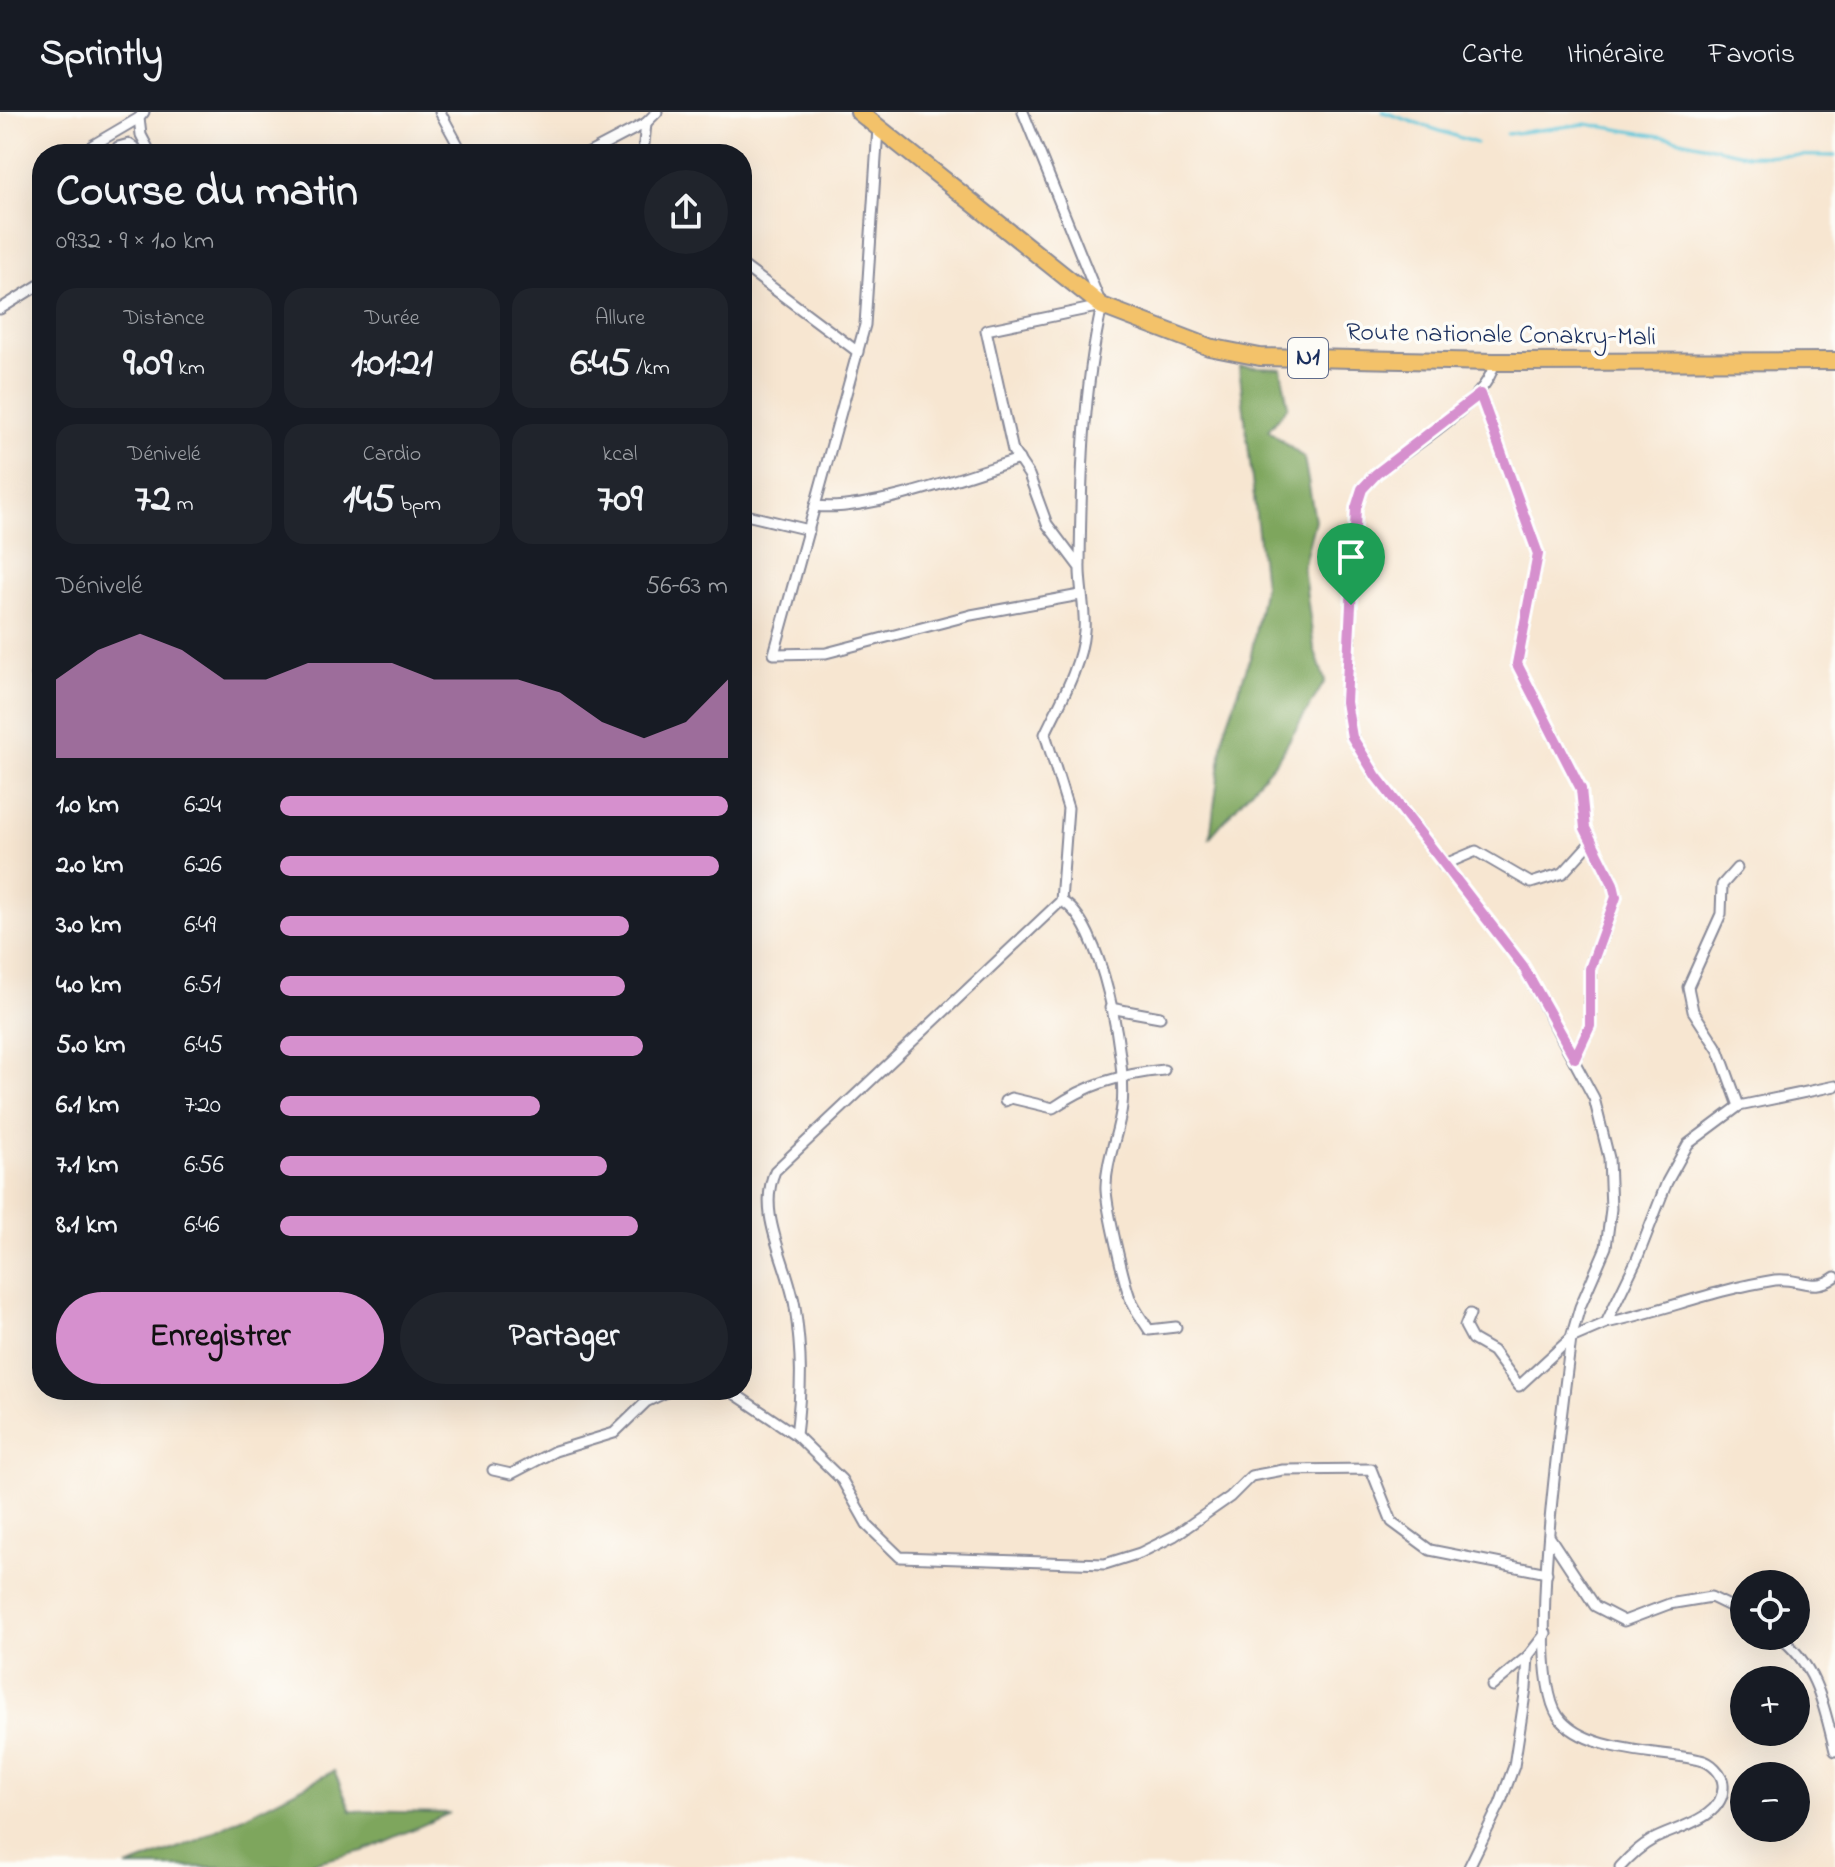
<!DOCTYPE html>
<html lang="fr">
<head>
<meta charset="utf-8">
<style>
  :root { --surface:#171b24; --page:#20242c; --text:#f1f3f6; --muted:#9ea1a6; --line:#363941; --accent:#d690ce }
  body { margin:0; font-family:"Indie Flower",sans-serif; background:var(--page); color:var(--text); height:100vh; display:flex; flex-direction:column; font-size:30px; white-space:nowrap }
  * { box-sizing:border-box; margin:0 }
  p { font-size:26px; color:var(--muted) }
  .icon { flex:none; width:44px; height:44px; fill:none; stroke:currentColor; stroke-width:2; stroke-linecap:round; stroke-linejoin:round }
  .map { position:relative; flex:1; overflow:hidden }
  .drawer { position:absolute; left:32px; top:32px; width:720px; height:1256px; display:flex; flex-direction:column; background:var(--surface); border-radius:32px; box-shadow:0 8px 32px #0002 }
  .drawer>* { flex:none }
  .tools { position:absolute; left:1730px; top:1458px; display:grid; gap:16px }
  .tools a { display:grid; place-items:center; width:80px; height:80px; border-radius:50%; background:var(--surface); box-shadow:0 8px 32px #0002; font-size:40px }
  .pin { position:absolute; display:grid; place-items:center; width:68px; height:68px; color:#fff; margin:-82px -34px; border-radius:50% 50% 50% 0; rotate:-45deg; box-shadow:0 0 8px #0007 }
  .pin .icon { rotate:45deg }
  .round { display:grid; place-items:center; flex:none; width:84px; height:84px; border-radius:42px; background:var(--page) }
  .summary { display:flex; align-items:center; justify-content:space-between; height:136px; padding:0 24px }
  h1 { font-size:44px; font-weight:700; line-height:60px }
  .stats { display:grid; grid-template-columns:repeat(3,1fr); gap:12px; height:136px; padding:8px 24px }
  .stats div { display:grid; align-content:center; border-radius:20px; background:var(--page); text-align:center }
  .stats b { font-size:40px; font-weight:700 }
  .stats small { font-size:22px; font-weight:400 }
  .stats p { font-size:22px }
  .chart { height:224px; padding:16px 24px }
  .chart p { display:flex; justify-content:space-between }
  .chart svg { width:100%; height:144px; margin-top:8px; fill:var(--accent); opacity:.7 }
  .action { display:flex; gap:16px; margin-top:auto; padding:16px 24px }
  .action a { flex:1; height:92px; border-radius:48px; background:var(--accent); color:#111; font-size:32px; font-weight:700; line-height:92px; text-align:center }
  .action a+a { background:var(--page); color:var(--text) }
  ul { padding:0 24px; list-style:none; font-size:26px }
  li { display:grid; grid-template-columns:128px 96px 1fr; align-items:center; height:60px }
  li i { height:20px; border-radius:10px; background:var(--accent) }
  header { display:flex; align-items:center; gap:48px; box-sizing:border-box; height:112px; padding:0 40px; background:var(--surface); border-bottom:2px solid var(--line) }
  header strong { font-size:38px }
  nav { display:flex; gap:44px; margin-inline-start:auto; font-size:28px }
  .map>svg:first-child { display:block }
</style>
</head>
<body>
<header>
<strong>Sprintly</strong>
<nav><a>Carte</a><a>Itinéraire</a><a>Favoris</a></nav>
</header>
<div class="map">
<svg width="1835" height="1755" viewBox="0 0 1835 1755">
  <rect width="100%" height="100%" fill="#fdfcf7"/>
  <filter id="ink" filterUnits="userSpaceOnUse"><feTurbulence type="fractalNoise" baseFrequency=".0125" numOctaves="2"/><feDisplacementMap in="SourceGraphic" scale="16" xChannelSelector="R" yChannelSelector="G"/><feConvolveMatrix kernelMatrix="1 2 1 2 8 2 1 2 1" color-interpolation-filters="sRGB"/></filter>
  <filter id="wash" filterUnits="userSpaceOnUse"><feTurbulence type="fractalNoise" baseFrequency=".006" numOctaves="4" result="noise"/><feDisplacementMap in="SourceGraphic" scale="32" xChannelSelector="R" yChannelSelector="G"/><feGaussianBlur stdDeviation="1.8" result="paint"/><feColorMatrix in="noise" values="0 0 0 0 0 0 0 0 0 0 0 0 0 0 0 0 0 1.4 0 .05"/><feComposite in="paint" operator="in"/></filter>
  <g filter="url(#wash)">
    <rect width="100%" height="100%" fill="#f7e6d1"/>
    <!-- forest -->
    <g fill="#7ea65d" stroke="#4c6a5e" stroke-width="2">
      <path d="M1239 254 1281 256 1288 294 1268 318 1304 346 1315 408 1303 455 1314 536 1325 569 1278 647 1210 725 1224 621 1251 543 1264 473Z"/>
      <path d="M334 1659 351 1699 450 1701 363 1739 295 1755H127L198 1728Z"/>
    </g>
    <g fill="none" stroke-linecap="round" stroke-linejoin="round">
      <!-- stream -->
      <g stroke="#5ec6da" stroke-width="3">
        <path d="M1383 0 1476 31"/>
        <path d="M1507 22 1586 12 1672 26 1747 43 1835 44"/>
      </g>
    </g>
  </g>
  <g filter="url(#ink)">
    <g fill="none" stroke-linecap="round" stroke-linejoin="round">
      <!-- street casing -->
      <g stroke="#898a98" stroke-width="13">
        <g id="street">
          <path d="M144 0 139 6 141 23 151 42"/>
          <path d="M440 0 463 42"/>
          <path d="M1023 0 1100 190"/>
          <path d="M878 16 865 213 774 542 826 541 971 503 1080 483"/>
          <path d="M118 35 129 32 144 42"/>
          <path d="M93 42V33L139 6"/>
          <path d="M587 42 646 11 657 0"/>
          <path d="M643 42 646 11"/>
          <path d="M742 153 858 240"/>
          <path d="M0 197 42 171"/>
          <path d="M1494 250C1491 288 1407 338 1376 362L1362 377 1356 396 1346 590 1352 625 1376 664 1523 854 1594 986 1609 1046 1611 1097 1606 1135 1580 1195 1571 1226C1563 1295 1524 1554 1558 1604 1583 1641 1662 1639 1700 1648 1711 1650 1722 1661 1723 1672 1726 1707 1675 1715 1652 1728 1639 1735 1630 1744 1620 1755"/>
          <path d="M1480 282 1538 442 1517 552 1581 677 1585 716 1613 772 1616 785 1590 857V914L1575 946"/>
          <path d="M815 394C866 401 968 363 1019 347"/>
          <path d="M742 402 809 418"/>
          <path d="M37 563 42 558"/>
          <path d="M1443 753 1476 739 1531 771 1563 761 1592 729"/>
          <path d="M1737 756 1722 773 1721 802 1688 875 1693 899 1719 939 1739 994"/>
          <path d="M1061 789C1102 807 1127 951 1122 994 1119 1021 1105 1050 1106 1078 1107 1098 1123 1166 1130 1186 1134 1197 1143 1208 1149 1218L1176 1215"/>
          <path d="M1110 896 1160 905"/>
          <path d="M1005 989 1011 986 1053 996C1088 972 1121 962 1164 958"/>
          <path d="M1470 1202 1465 1214 1472 1227 1493 1239 1519 1274 1571 1226 1606 1211 1637 1147 1667 1070 1688 1032 1739 994 1835 974"/>
          <path d="M1606 1211C1663 1199 1717 1177 1775 1168 1798 1165 1814 1181 1835 1165"/>
          <path d="M729 1278 796 1323C802 1275 802 1243 795 1195 788 1150 756 1103 775 1059L1061 789 1068 696 1045 622C1060 590 1081 555 1084 519 1086 498 1079 473 1080 452 1081 365 1083 279 1102 194L986 218 1013 339 1029 363 1047 412 1080 456"/>
          <path d="M796 1323 842 1368 868 1414 900 1445 1105 1452 1140 1441 1174 1424 1230 1385 1251 1364 1283 1358 1371 1357 1392 1410 1430 1438 1547 1461"/>
          <path d="M493 1358 511 1362 555 1339 614 1321 646 1290 671 1278"/>
          <path d="M1549 1424 1595 1494 1624 1509 1669 1492 1711 1485 1744 1501"/>
          <path d="M1778 1524C1817 1553 1824 1594 1835 1639"/>
          <path d="M1492 1574 1528 1544"/>
          <path d="M1469 1755 1500 1692 1514 1654 1526 1576 1528 1544 1546 1521"/>
        </g>
      </g>
      <!-- highway casing -->
      <g stroke="#898a98" stroke-width="20">
        <path id="highway" d="M859 0 1102 194 1209 235 1260 245 1494 250 1835 249"/>
      </g>
      <!-- street -->
      <use href="#street" stroke="#fff" stroke-width="9"/>
      <!-- highway -->
      <use href="#highway" stroke="#f3c26a" stroke-width="16"/>
    </g>
  </g>
  <g fill="none" stroke-linecap="round" stroke-linejoin="round" filter="url(#ink)">
    <!-- route casing -->
    <g stroke="#fff" stroke-width="16">
      <path id="route" d="M1480 282 1538 442 1517 552 1581 677 1585 716 1613 772 1616 785 1590 857V914L1575 946 1523 854 1376 664 1352 625 1346 590 1356 396 1362 377 1376 362Z"/>
    </g>
    <!-- route -->
    <use href="#route" stroke="#d690ce" stroke-width="10"/>
  </g>
  <g text-anchor="middle" dominant-baseline="central" stroke-width="7" stroke-linejoin="round" paint-order="stroke">
    <!-- shield labels -->
    <rect fill="#fdfcf7" stroke="#5f6c8c" stroke-width="2" x="1288" y="226" width="40" height="40" rx="6"/>
    <g font-size="24" font-weight="bold" fill="#1b2f5e">
      <text x="1308" y="246">N1</text>
    </g>
    <!-- street labels -->
    <g font-size="26" fill="#1b2f5e" stroke="#fdfcf7">
      <text transform="translate(1501 224) rotate(1)">Route nationale Conakry-Mali</text>
    </g>
  </g>
</svg>
<div class="tools">
<a><svg class="icon" aria-label="locate" viewBox="0 0 24 24"><circle cx="12" cy="12" r="6"/><path d="M12 2v4M12 18v4M2 12h4M18 12h4"/></svg></a>
<a>+</a>
<a>−</a>
</div>
<div class="pin" style="left:1351px;top:493px;background:#1e9e55"><svg class="icon" aria-label="arrive" viewBox="0 0 24 24"><path d="M6 21V4h12l-3 4 3 4H6"/></svg></div>
<section class="drawer">
<div class="summary"><div><h1>Course du matin</h1><p>09:32 · 9 × 1.0 km</p></div><a class="round"><svg class="icon" aria-label="share" viewBox="0 0 24 24"><path d="M12 15V3M7 8l5-5 5 5M5 13v7h14v-7"/></svg></a></div>
<div class="stats">
<div><p>Distance</p><b>9.09<small> km</small></b></div>
<div><p>Durée</p><b>1:01:21</b></div>
<div><p>Allure</p><b>6:45<small> /km</small></b></div>
</div>
<div class="stats">
<div><p>Dénivelé</p><b>72<small> m</small></b></div>
<div><p>Cardio</p><b>145<small> bpm</small></b></div>
<div><p>kcal</p><b>709</b></div>
</div>
<div class="chart"><p><span>Dénivelé</span>56–63 m</p>
<svg viewBox="0 0 160 44" preserveAspectRatio="none"><path d="M0 44V20L10 11L20 6L30 11L40 20L50 20L60 15L70 15L80 15L90 20L100 20L110 20L120 24L130 33L140 38L150 33L160 20V44z"/></svg>
</div>
<ul>
<li><b>1.0 km</b>6:24<i style="width:100%"></i></li>
<li><b>2.0 km</b>6:26<i style="width:98%"></i></li>
<li><b>3.0 km</b>6:49<i style="width:78%"></i></li>
<li><b>4.0 km</b>6:51<i style="width:77%"></i></li>
<li><b>5.0 km</b>6:45<i style="width:81%"></i></li>
<li><b>6.1 km</b>7:20<i style="width:58%"></i></li>
<li><b>7.1 km</b>6:56<i style="width:73%"></i></li>
<li><b>8.1 km</b>6:46<i style="width:80%"></i></li>
</ul>
<div class="action"><a>Enregistrer</a><a>Partager</a></div>
</section>
</div>
</body>
</html>
